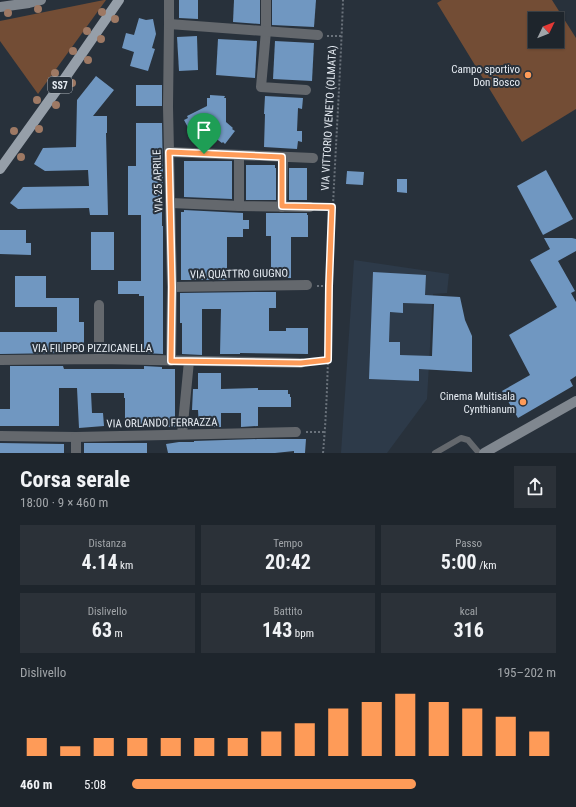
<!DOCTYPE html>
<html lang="it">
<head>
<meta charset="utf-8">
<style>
  :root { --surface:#1e252c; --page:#2b3138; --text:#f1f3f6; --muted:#a1a5a9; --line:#3c4248; --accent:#fe9b58 }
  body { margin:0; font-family:"Roboto Condensed",sans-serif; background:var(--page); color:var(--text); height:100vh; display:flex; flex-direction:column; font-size:15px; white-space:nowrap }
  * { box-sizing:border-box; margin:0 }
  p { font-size:13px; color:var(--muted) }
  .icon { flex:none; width:22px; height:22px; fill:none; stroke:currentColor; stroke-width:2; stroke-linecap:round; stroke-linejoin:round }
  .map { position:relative; height:453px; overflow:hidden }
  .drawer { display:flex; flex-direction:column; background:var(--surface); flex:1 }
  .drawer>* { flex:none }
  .needle { width:26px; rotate:47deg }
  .tools { position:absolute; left:528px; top:12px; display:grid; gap:8px }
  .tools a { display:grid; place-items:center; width:36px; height:36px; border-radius:0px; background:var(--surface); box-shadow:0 1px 3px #0004,0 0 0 1px var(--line); font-size:20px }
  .pin { position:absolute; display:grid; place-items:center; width:34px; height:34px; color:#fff; margin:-41px -17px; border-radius:50% 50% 50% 0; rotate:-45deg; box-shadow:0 0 4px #0007 }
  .pin .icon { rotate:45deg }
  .round { display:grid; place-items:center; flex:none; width:42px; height:42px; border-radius:0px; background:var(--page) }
  .head { display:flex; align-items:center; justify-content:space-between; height:68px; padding:0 20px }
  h1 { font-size:22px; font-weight:700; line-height:30px }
  .stats { display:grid; grid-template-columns:repeat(3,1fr); gap:6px; height:68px; padding:4px 20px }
  .stats div { display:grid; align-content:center; border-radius:0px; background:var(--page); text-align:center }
  .stats b { font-size:20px; font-weight:700 }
  .stats small { font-size:11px; font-weight:400 }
  .stats p { font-size:11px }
  .chart { height:112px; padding:8px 20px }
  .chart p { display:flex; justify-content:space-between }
  .chart svg { width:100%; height:72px; margin-top:4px; stroke:var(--accent); stroke-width:6 }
  ul { padding:0 20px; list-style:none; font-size:13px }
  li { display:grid; grid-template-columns:64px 48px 1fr; align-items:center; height:30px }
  li i { height:10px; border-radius:5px; background:var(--accent) }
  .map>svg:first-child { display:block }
</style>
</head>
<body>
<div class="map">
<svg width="576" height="453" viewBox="0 0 576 453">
  <rect width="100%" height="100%" fill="#28313b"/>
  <!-- built -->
  <path fill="#2d3a49" d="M354 260 449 274 447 293 433 294 427 399 387 453H341Z"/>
  <!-- green -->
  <g fill="#734d35" fill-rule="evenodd">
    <path d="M104 0H106L38 94 0 41V21Z"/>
    <path d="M442 0H552L576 38V109L522 142 437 3ZM535 19H557V41H535Z"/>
  </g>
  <!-- building -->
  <g fill="#7097c1" fill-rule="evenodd">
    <path d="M179 0H198V19L179 18Z"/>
    <path d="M234 0H260V24L233 22Z"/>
    <path d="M272 0H316L314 27 272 25Z"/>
    <path d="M139 18 146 20 153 19 156 34 152 48 155 49 148 71 130 66 134 52 122 48 126 33 134 35Z"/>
    <path d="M197 36 198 70 179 71 177 37Z"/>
    <path d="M218 39 257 41 255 78 216 75Z"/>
    <path d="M275 41 314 43 312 81 273 79Z"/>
    <path d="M96 76 114 90 93 116H107V133H106L108 215H90L89 208 18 209 10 203 23 187 89 186 88 170 45 171 34 164 43 148 76 147 77 100Z"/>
    <rect x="136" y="85" width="26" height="21"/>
    <path d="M210 95 225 96 224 98H226V122L233 128 232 129 235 131 225 144 223 142 222 143 204 130 192 135 184 120 188 118 187 116 207 106V98H210Z"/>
    <path d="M265 96 303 98 302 109 298 108 297 131H302V142L298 141 297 149 264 147 265 114H264Z"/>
    <path d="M136 123H162L163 177V183H162V226H163V354L144 353V296H139V294H118V281H141V215H128V166H136Z"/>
    <path d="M184 161H232V199L184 197Z"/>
    <path d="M246 165H275V168H276V200H246Z"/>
    <rect x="289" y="168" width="18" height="32"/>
    <path d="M546 170 573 219 543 235 517 186Z"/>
    <path d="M347 171 364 172 363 185 346 184Z"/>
    <path d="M397 179H407V193L397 192Z"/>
    <path d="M184 210 243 213V220H249V229H243V237H227V280H181V212H184Z"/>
    <path d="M266 213H307V215H308V237H291V278H271V236H266Z"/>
    <path d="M0 230H26V243H31V255L0 254Z"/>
    <rect x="91" y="232" width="23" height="38"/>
    <path d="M544 238H572L576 239V251L558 261 575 291 571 293 576 302V376L570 380 573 386 518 418 502 391 530 375 509 335 557 307 530 260 550 249Z"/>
    <path d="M373 272 426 275 425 295 460 297 465 320 472 336V372L419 369V381L369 379ZM403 303 434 304 432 356 400 355V342H389L390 312 403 313Z"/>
    <path d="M15 276H46V298H79V322H84V352L63 351V353L0 354V332H57V307H15Z"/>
    <path d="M254 292H276V308H269V331H286V328H308V354L240 353V354H220L221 309H202V355L182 354V323H180V293Z"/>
    <path d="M10 366H63L64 369H144V366L162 367V369H175V427H125V398H124V393H91L92 413H103L104 426 79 428 77 388H59V426H0V409H10Z"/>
    <path d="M198 373H221V389L258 388V390H288V394H290V397H291V407H258V426L241 427V413H221V427H199L198 410H192L193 389H198Z"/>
    <path d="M258 439H306L305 453H294V451L275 453H168L166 444 179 442H194V441Z"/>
    <path d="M0 443 64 444V453H0Z"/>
    <rect x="84" y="443" width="63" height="10"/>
  </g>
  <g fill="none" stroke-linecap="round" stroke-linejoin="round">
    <!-- path -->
    <g stroke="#6a727b" stroke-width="2" stroke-dasharray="2 2" stroke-linecap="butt">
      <path d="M327 36H342"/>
      <path d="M320 207H332"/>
      <path d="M317 286H329"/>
      <path d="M310 362 328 360"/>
      <path d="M306 432H325"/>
      <path d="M323 453C329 387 328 320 331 254 334 169 340 85 343 0"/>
    </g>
    <!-- lane -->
    <path stroke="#64686d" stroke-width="6" d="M435 453 461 438 468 440 479 453"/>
    <!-- street -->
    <g stroke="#64686d" stroke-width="10">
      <path d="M169 0V24L168 107 172 287 171 361"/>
      <path d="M266 0V31L261 87 306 90"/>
      <path d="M169 24 318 35"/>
      <path d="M169 152 313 158"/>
      <path d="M171 203 239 206 310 207"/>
      <path d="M239 206V155"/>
      <path d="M282 207 283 157"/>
      <path d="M172 287 307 285"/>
      <path d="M99 359V305"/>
      <path d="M0 360 99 359 301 363"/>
      <path d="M182 434 189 361"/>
      <path d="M0 436 76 437 296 432"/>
      <path d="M76 453V437"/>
    </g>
    <!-- secondary -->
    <g stroke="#80878f" stroke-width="10">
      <path d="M0 7 29 3 41 0"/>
      <path d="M484 453 576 401"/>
    </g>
    <!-- primary -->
    <path stroke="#969fa9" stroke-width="10" d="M0 169 56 91 119 0"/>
  </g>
  <!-- trees -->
  <g fill="#9e7964">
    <circle cx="38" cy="9" r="4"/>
    <circle cx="102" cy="12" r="4"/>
    <circle cx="8" cy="13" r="4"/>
    <circle cx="115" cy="19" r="4"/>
    <circle cx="87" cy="31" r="4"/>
    <circle cx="101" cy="39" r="4"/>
    <circle cx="73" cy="51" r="4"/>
    <circle cx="88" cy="60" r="4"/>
    <circle cx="55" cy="73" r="4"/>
    <circle cx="72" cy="83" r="4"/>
    <circle cx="37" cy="100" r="4"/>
    <circle cx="56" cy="105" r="4"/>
    <circle cx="39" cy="129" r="4"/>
    <circle cx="14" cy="131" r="4"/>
    <circle cx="21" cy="157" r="4"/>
  </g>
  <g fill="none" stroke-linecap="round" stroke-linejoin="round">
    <!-- route casing -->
    <g stroke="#fff" stroke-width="8">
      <path id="route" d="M169 152 282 157V206L332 207 329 286 328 360 301 363 171 361 172 287Z"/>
    </g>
    <!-- route -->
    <use href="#route" stroke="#fe9b58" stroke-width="5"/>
  </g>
  <!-- markers -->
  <g fill="#fe9b58" stroke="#28313b" stroke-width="1.5">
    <circle cx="528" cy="75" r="4"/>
    <circle cx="523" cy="402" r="4"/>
  </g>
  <g text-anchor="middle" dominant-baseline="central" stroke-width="4" stroke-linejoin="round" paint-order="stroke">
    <!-- shield labels -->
    <rect fill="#28313b" stroke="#aeb5bc" stroke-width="1" x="48" y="77" width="24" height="16" rx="3"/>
    <g font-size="10" font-weight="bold" fill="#e7edf4">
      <text x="60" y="85">SS7</text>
    </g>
    <!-- poi labels -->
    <g font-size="11" fill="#e7edf4" stroke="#28313b" text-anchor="end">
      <text x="520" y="69">Campo sportivo<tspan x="520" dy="13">Don Bosco</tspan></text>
      <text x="515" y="396">Cinema Multisala<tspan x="515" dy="13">Cynthianum</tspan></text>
    </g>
    <!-- street labels -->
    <g font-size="11" fill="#e7edf4" stroke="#28313b">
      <text transform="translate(329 118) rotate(-87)">VIA VITTORIO VENETO (OLMATA)</text>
      <text transform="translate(158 181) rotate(-92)">VIA 25 APRILE</text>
      <text transform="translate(239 274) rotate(-1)">VIA QUATTRO GIUGNO</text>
      <text x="92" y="348">VIA FILIPPO PIZZICANELLA</text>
      <text transform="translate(162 423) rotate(-1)">VIA ORLANDO FERRAZZA</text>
    </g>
  </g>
</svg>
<div class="tools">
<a><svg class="needle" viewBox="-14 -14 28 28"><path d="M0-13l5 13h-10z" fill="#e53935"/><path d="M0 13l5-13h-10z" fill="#a1a5a9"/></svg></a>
</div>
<div class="pin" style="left:204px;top:154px;background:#1e9e55"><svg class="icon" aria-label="arrive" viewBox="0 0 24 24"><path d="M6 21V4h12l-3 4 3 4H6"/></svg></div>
</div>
<section class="drawer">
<div class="head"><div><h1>Corsa serale</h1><p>18:00 · 9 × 460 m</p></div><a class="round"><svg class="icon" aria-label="share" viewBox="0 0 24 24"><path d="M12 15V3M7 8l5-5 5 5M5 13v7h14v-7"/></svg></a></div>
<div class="stats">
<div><p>Distanza</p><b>4.14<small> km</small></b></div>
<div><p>Tempo</p><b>20:42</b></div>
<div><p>Passo</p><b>5:00<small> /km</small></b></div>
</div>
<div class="stats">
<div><p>Dislivello</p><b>63<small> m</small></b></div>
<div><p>Battito</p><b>143<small> bpm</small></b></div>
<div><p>kcal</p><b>316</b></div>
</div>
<div class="chart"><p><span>Dislivello</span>195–202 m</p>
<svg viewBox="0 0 160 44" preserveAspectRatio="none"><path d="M5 44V33M15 44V38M25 44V33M35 44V33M45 44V33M55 44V33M65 44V33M75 44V29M85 44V24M95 44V15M105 44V11M115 44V6M125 44V11M135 44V15M145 44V20M155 44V29"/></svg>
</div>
<ul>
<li><b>460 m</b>5:08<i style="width:67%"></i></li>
</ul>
</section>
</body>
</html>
